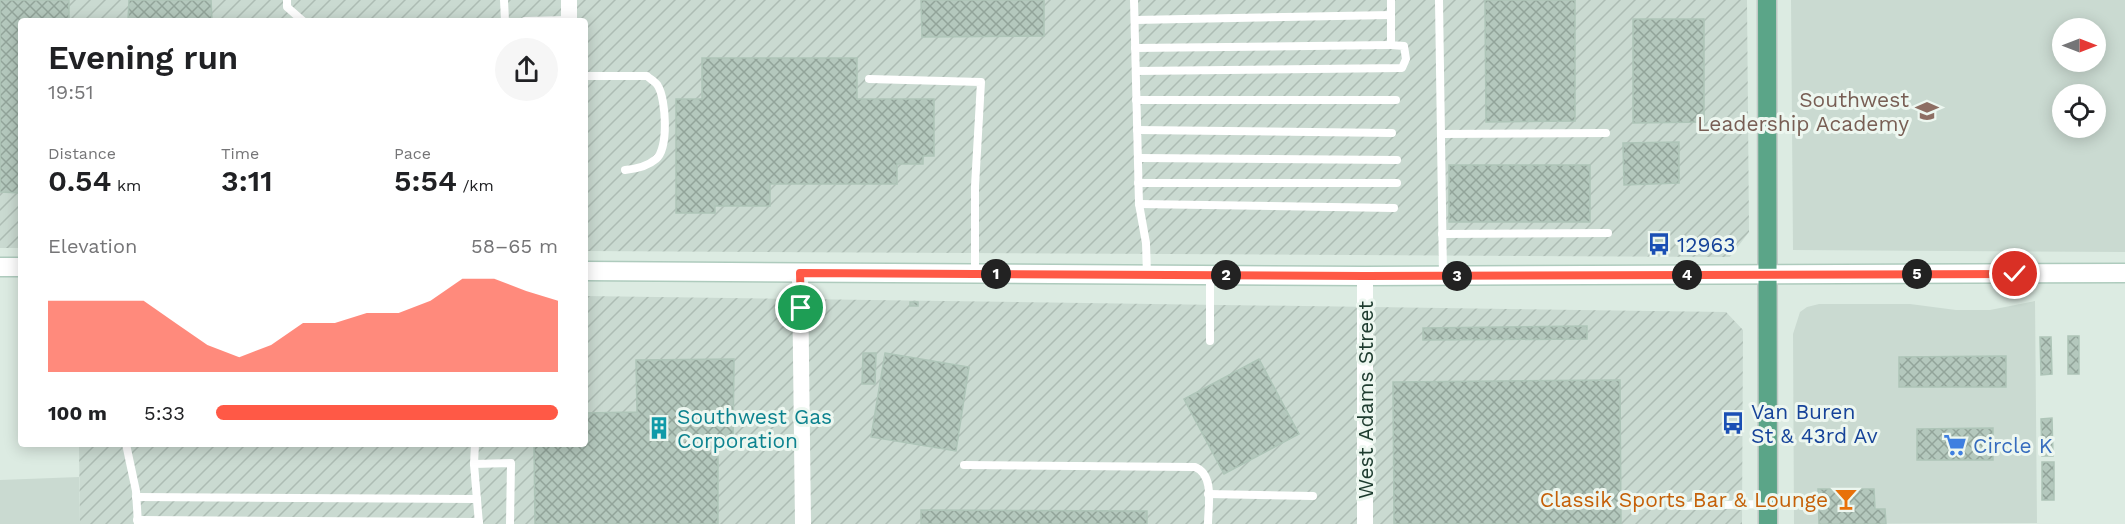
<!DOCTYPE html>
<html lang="en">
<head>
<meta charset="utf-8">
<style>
  :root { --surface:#fff; --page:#f6f6f6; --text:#202124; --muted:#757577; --accent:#ff5946 }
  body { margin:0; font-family:"Work Sans",sans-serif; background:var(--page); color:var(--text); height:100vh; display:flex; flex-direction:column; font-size:22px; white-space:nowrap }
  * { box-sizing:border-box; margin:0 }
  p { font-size:20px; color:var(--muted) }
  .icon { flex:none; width:33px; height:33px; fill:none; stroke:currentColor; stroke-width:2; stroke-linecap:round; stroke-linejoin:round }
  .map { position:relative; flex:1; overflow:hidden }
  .drawer { position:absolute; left:18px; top:18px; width:570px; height:429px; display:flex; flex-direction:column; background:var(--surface); border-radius:6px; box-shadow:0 3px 15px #0003 }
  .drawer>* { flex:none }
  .needle { width:39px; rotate:90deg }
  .tools { position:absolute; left:2052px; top:18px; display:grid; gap:12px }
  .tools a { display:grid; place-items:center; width:54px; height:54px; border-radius:50%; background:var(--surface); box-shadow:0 3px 15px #0003; font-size:30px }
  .pin { position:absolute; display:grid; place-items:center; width:51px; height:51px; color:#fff; margin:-26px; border:3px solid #fff; border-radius:50%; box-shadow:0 2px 6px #0007 }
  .km { position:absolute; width:30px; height:30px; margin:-15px; border-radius:50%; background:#222; color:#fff; font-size:16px; line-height:30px; text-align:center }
  .round { display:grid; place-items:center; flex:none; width:63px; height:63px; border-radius:32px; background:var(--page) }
  .headline { display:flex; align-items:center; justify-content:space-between; height:102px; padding:0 30px }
  h1 { font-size:33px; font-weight:600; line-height:45px }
  .stats { display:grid; grid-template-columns:repeat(3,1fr); gap:9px; height:102px; padding:6px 30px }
  .stats div { display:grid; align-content:center }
  .stats b { font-size:30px; font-weight:600 }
  .stats small { font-size:16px; font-weight:400 }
  .stats p { font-size:16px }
  .chart { height:168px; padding:12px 30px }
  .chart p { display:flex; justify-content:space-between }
  .chart svg { width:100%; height:108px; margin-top:6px; fill:var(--accent); opacity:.7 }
  ul { padding:0 30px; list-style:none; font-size:20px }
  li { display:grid; grid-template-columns:96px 72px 1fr; align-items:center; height:45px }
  li i { height:15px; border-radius:8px; background:var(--accent) }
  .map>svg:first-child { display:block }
</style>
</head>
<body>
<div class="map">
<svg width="2125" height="524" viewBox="0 0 2125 524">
  <defs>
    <pattern id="industrial-furrows" width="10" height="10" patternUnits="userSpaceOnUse" patternTransform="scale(1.5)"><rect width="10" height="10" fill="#cadad1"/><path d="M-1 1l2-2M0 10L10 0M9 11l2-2" fill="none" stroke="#adbcb4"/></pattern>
    <pattern id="building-cross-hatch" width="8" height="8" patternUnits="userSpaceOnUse" patternTransform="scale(1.5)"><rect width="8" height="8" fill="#b4c8bd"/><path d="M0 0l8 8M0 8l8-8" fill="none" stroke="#92a49a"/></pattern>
  </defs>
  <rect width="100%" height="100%" fill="#dcebe2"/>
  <!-- built -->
  <g fill="#cadad1" fill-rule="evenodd">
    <path d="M1791 0H2125V252L1793 250ZM2096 28V62H2062V28ZM2096 94V128H2062V94Z"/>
    <path d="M2035 301 2037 523 1794 524 1793 334 1800 312 1807 307 1819 304H1910L1956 310H1990Z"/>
    <path d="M79 477 80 524H0V480Z"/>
  </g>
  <!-- industrial -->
  <g fill="url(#industrial-furrows)">
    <path d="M0 0H1747L1749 232 1730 257 585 251V21H21V248H0Z"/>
    <path d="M585 296 1726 312 1743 330 1742 524H80L79 444H585Z"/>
  </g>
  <!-- building -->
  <g fill="url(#building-cross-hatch)" stroke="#aec5b8" stroke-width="1.5">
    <path d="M0 0H69V21H21V193L0 192Z"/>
    <path d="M129 0H211L212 21H128Z"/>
    <path d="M921 0H1044V36L922 37Z"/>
    <path d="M1485 0H1575V121L1486 122Z"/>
    <path d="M1633 19H1704V122L1633 123Z"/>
    <path d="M702 58H857V99H934V156H923V164H897V184H770V206H715V213H676V99H702Z"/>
    <path d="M1679 142V183L1624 185 1623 143Z"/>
    <rect x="1449" y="165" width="141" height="57"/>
    <rect x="1655" y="240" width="8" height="5"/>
    <rect x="910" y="302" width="8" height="4"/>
    <path d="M1587 326V339L1423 340V328Z"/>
    <rect x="2068" y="336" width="11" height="38"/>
    <path d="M2040 337H2051L2052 374 2041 375Z"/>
    <path d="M863 353H876L875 384H862Z"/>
    <path d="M885 353 969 367 956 451 871 437Z"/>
    <path d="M2006 356V387H1899V357Z"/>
    <path d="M734 359 733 448H718V524H535L534 444H585V413L637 412 636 360Z"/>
    <path d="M1259 359 1299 434 1224 474 1184 399Z"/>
    <path d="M1620 380 1621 524H1394L1393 382Z"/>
    <path d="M2052 418 2053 456H2042L2041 419Z"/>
    <path d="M1993 428V460H1917V429Z"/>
    <rect x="2042" y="462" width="12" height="38"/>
    <path d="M1818 489H1874L1875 509H1885L1886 524H1819Z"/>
    <path d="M921 510 1147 511V524H921Z"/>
  </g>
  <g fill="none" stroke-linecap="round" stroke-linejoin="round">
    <!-- secondary casing -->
    <g stroke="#aecbbd" stroke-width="21">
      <g id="secondary">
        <path d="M0 267H21"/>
        <path d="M585 271 1365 276 2125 273"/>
      </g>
    </g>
    <!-- primary casing -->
    <g stroke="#c0c8c4" stroke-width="21">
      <path id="primary" d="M1767 0 1768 524"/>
    </g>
    <!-- lane -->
    <g stroke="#fff" stroke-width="8">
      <path d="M287 0V7L303 21"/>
      <path d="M504 0 505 21"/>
      <path d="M1134 0 1139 204 1146 243 1147 275"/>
      <path d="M1439 0 1443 276"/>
      <path d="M1135 20 1391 15"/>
      <path d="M525 21 569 20"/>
      <path d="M1135 48 1391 45"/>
      <path d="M1136 71 1402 68 1406 59 1404 46 1391 45V0"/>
      <path d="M585 76H647C650 79 656 82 658 86 666 99 669 149 656 159 648 166 636 169 625 170"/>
      <path d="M869 79 981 82 975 186V274"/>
      <path d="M1136 100H1396"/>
      <path d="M1137 130 1392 133"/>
      <path d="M1441 134 1606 133"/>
      <path d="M1138 158 1397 160"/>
      <path d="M1138 183H1397"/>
      <path d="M1139 204 1394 208"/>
      <path d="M1442 234 1608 233"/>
      <path d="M1210 275V341"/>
      <path d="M126 444 136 491 138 524"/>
      <path d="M475 444 474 464 511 463 510 524"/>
      <path d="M474 464 479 524"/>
      <path d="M964 465 1195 467C1215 475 1208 506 1208 524"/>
      <path d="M1208 494 1313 496"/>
      <path d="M136 497 477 499"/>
      <path d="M1679 506 1767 504"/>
      <path d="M137 520 479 522"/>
    </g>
    <!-- street -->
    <g stroke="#fff" stroke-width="16">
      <path d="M569 0V21"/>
      <path d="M800 273 803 524"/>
      <path d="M1365 276V524"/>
    </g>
    <!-- secondary -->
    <use href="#secondary" stroke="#fff" stroke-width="18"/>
    <!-- primary -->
    <use href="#primary" stroke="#5ba588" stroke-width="18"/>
  </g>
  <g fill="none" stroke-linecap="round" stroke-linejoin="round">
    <!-- route casing -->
    <g stroke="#fff" stroke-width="12">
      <path id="route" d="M801 308 800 273 1365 276 2015 274"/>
    </g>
    <!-- route -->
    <use href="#route" stroke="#ff5946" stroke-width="8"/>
  </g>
  <!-- icons -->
  <defs>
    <g id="school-bare" transform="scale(1.8)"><path d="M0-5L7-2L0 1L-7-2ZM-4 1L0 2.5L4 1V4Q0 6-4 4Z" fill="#8d6e63" stroke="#edf7f0" stroke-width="2.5" paint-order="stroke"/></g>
    <g id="bus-bare" transform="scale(1.8)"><path d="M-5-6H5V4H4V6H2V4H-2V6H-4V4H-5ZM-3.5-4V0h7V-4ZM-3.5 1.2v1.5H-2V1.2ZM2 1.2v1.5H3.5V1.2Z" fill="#1a4fb4" stroke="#edf7f0" stroke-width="2.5" paint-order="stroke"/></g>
    <g id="building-bare" transform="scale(1.8)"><path d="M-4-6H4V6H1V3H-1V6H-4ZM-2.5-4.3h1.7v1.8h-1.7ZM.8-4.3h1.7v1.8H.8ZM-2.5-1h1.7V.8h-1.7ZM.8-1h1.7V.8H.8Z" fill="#0f9aa8" stroke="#edf7f0" stroke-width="2.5" paint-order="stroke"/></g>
    <g id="supermarket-bare" transform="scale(1.8)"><path d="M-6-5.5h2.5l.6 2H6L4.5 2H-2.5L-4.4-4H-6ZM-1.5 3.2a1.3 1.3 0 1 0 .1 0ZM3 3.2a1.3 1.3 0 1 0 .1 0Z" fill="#3f7fe0" stroke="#edf7f0" stroke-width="2.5" paint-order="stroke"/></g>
    <g id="bar-bare" transform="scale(1.8)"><path d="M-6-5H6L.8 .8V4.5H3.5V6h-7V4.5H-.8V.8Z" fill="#e8710a" stroke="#edf7f0" stroke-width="2.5" paint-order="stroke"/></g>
  </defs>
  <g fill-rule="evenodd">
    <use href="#school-bare" x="1927" y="111"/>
    <use href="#bus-bare" x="1659" y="244"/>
    <use href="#bus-bare" x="1733" y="423"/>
    <use href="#building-bare" x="659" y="428"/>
    <use href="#supermarket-bare" x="1955" y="445"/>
    <use href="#bar-bare" x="1846" y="499"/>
  </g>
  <g text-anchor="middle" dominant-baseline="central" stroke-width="6" stroke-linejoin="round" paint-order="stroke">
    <!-- education labels -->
    <g font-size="21" fill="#785e54" stroke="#edf7f0" text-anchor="end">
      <text x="1909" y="99">Southwest<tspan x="1909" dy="24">Leadership Academy</tspan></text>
    </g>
    <!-- transit labels -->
    <g font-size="21" fill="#164399" stroke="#edf7f0" text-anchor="start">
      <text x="1677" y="244">12963</text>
      <text x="1751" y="411">Van Buren<tspan x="1751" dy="24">St &amp; 43rd Av</tspan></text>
    </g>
    <!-- street labels -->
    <g font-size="21" fill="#1d3b2e" stroke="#edf7f0">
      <text transform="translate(1365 400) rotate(-90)">West Adams Street</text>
    </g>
    <!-- culture labels -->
    <g font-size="21" fill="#0d838f" stroke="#edf7f0" text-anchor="start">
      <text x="677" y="416">Southwest Gas<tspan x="677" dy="24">Corporation</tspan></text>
    </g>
    <!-- shop labels -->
    <g font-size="21" fill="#366cbe" stroke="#edf7f0" text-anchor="start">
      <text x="1973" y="445">Circle K</text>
    </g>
    <!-- food labels -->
    <g font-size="21" fill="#c56008" stroke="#edf7f0" text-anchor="end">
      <text x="1828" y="499">Classik Sports Bar &amp; Lounge</text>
    </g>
  </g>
</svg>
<div class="tools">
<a><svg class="needle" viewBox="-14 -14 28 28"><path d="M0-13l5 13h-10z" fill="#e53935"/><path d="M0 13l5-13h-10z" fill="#757577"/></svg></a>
<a><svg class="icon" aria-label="locate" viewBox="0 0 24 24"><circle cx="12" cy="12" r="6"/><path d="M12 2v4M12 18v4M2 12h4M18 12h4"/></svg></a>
</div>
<div class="pin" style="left:801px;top:308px;background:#1e9e55"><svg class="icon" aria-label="arrive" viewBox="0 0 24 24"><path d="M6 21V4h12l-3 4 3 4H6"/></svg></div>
<div class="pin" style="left:2015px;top:274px;background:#d93025"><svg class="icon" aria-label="check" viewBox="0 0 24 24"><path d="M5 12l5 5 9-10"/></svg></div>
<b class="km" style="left:996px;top:274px">1</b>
<b class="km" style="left:1226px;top:275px">2</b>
<b class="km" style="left:1457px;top:276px">3</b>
<b class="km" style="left:1687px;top:275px">4</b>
<b class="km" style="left:1917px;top:274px">5</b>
<section class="drawer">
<div class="headline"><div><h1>Evening run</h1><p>19:51</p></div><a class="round"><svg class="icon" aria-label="share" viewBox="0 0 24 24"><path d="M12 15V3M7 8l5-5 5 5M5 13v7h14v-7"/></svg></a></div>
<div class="stats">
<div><p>Distance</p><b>0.54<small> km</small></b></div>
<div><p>Time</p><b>3:11</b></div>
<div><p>Pace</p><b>5:54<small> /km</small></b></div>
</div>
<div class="chart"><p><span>Elevation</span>58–65 m</p>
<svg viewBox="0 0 160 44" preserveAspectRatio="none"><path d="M0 44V15L10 15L20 15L30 15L40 24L50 33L60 38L70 33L80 24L90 24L100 20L110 20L120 15L130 6L140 6L150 11L160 15V44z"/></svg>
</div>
<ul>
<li><b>100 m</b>5:33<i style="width:100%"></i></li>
</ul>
</section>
</div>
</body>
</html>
